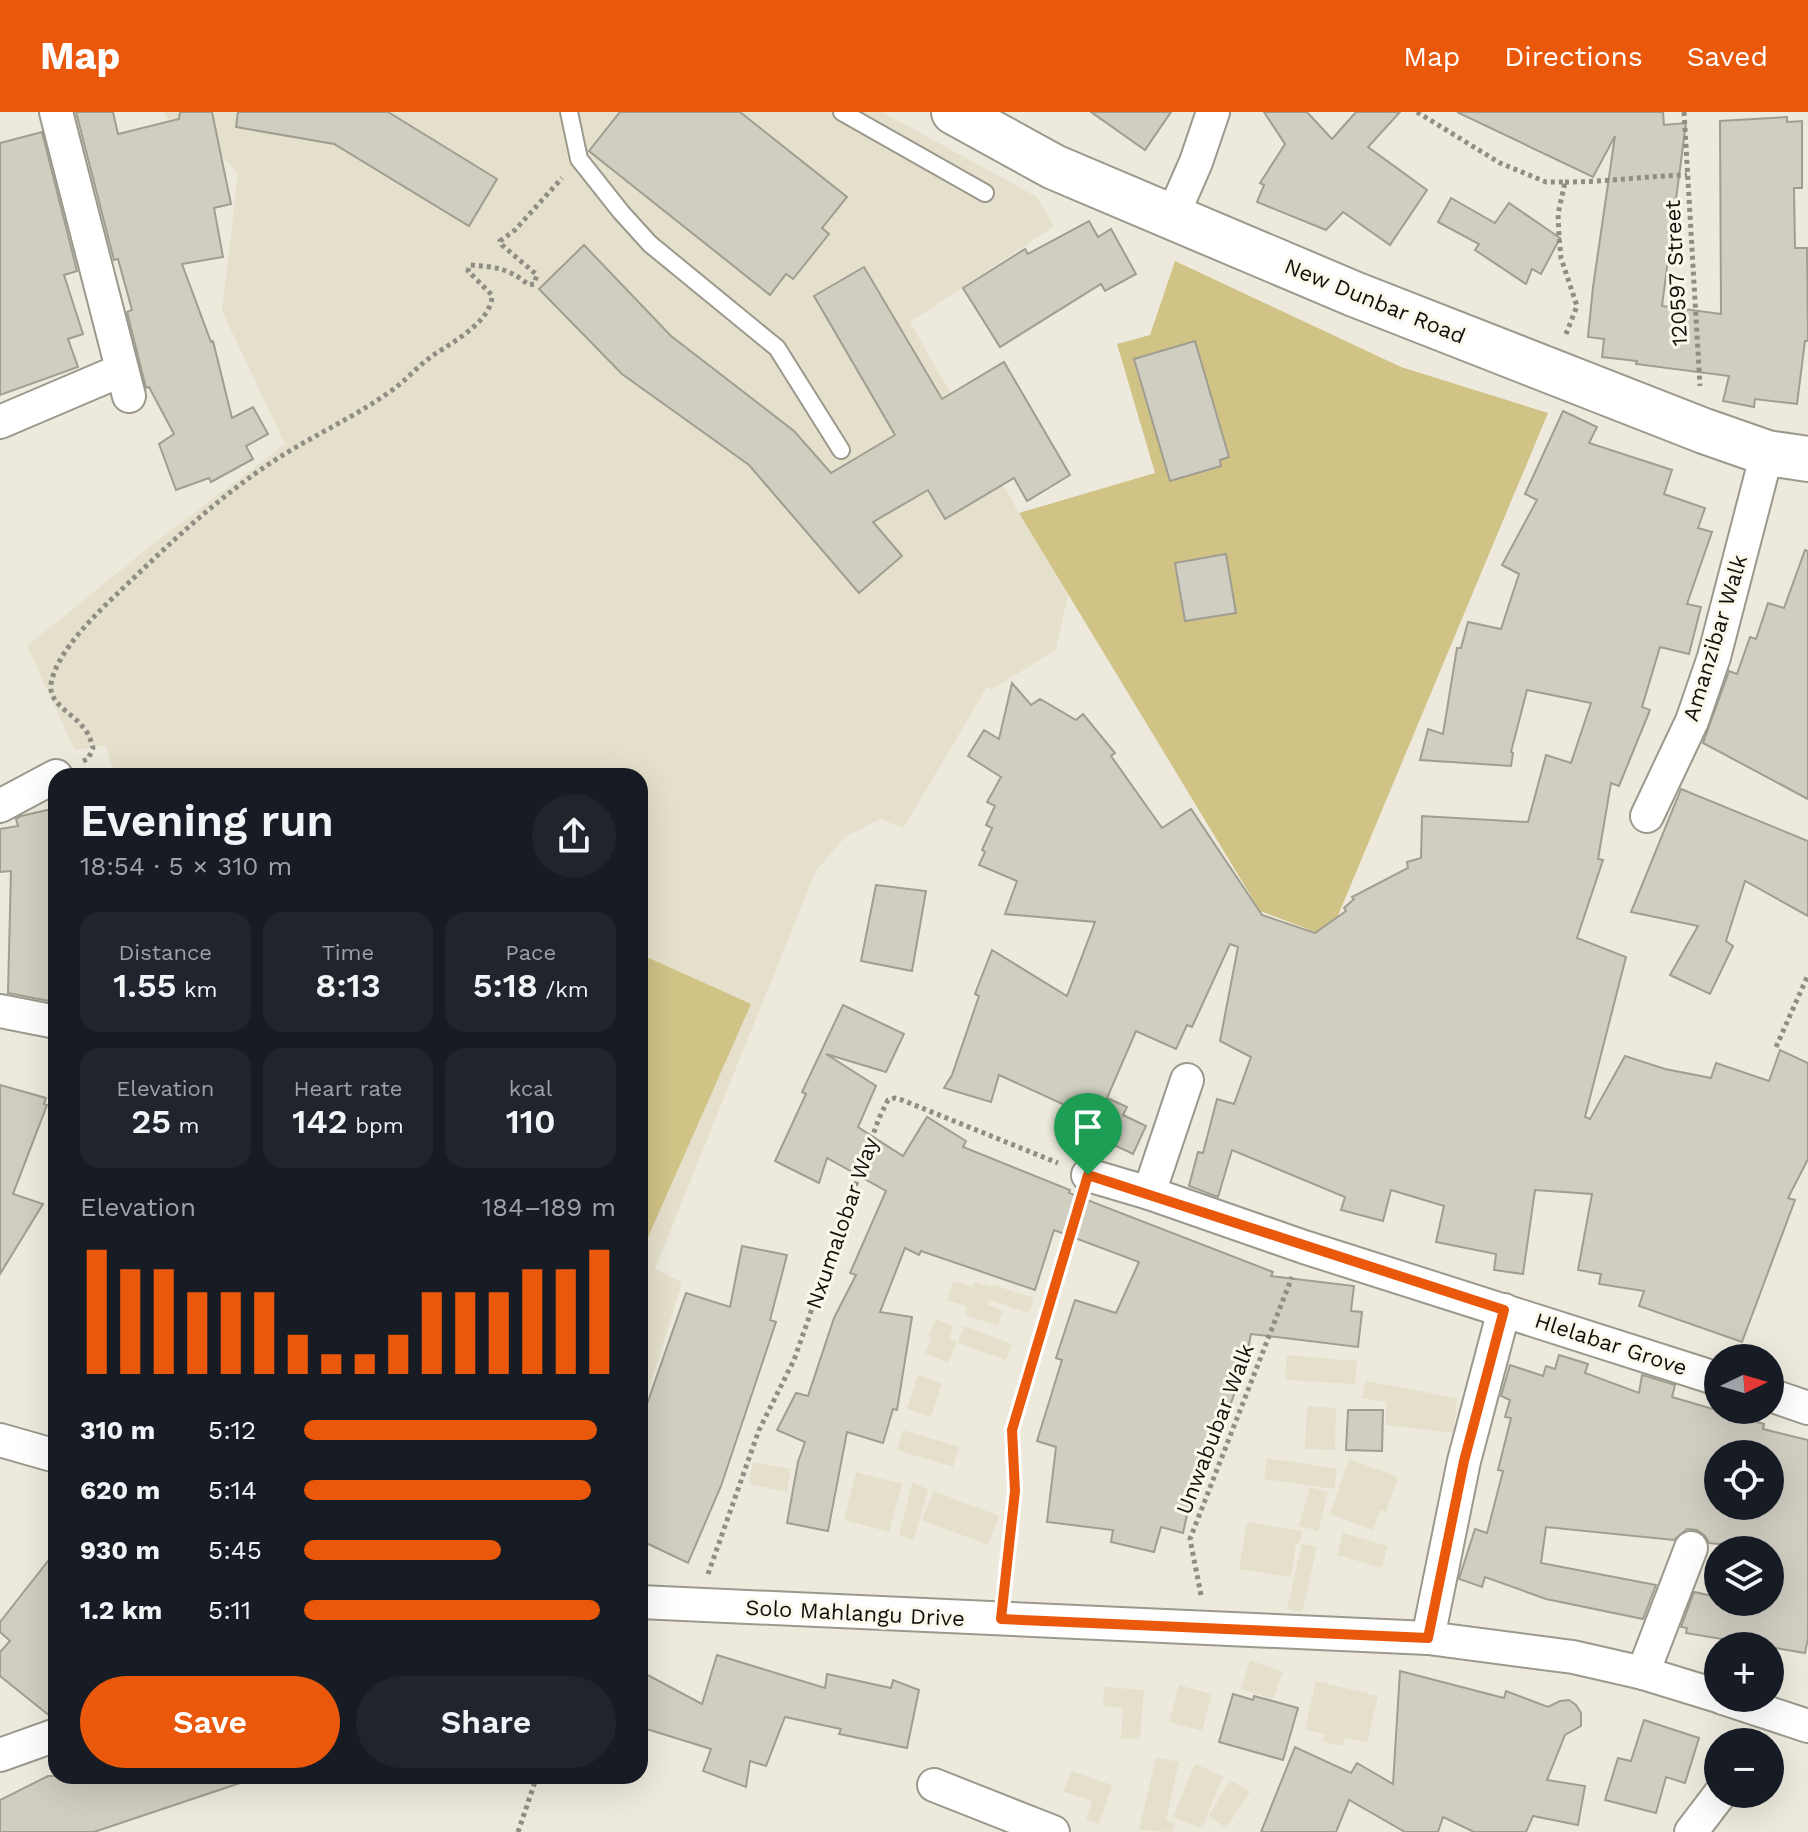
<!DOCTYPE html>
<html lang="en">
<head>
<meta charset="utf-8">
<style>
  :root { --surface:#171b24; --page:#20242c; --text:#f1f3f6; --muted:#9ea1a6; --accent:#ea580c }
  body { margin:0; font-family:"Work Sans",sans-serif; background:var(--page); color:var(--text); height:100vh; display:flex; flex-direction:column; font-size:30px; white-space:nowrap }
  * { box-sizing:border-box; margin:0 }
  p { font-size:26px; color:var(--muted) }
  .icon { flex:none; width:44px; height:44px; fill:none; stroke:currentColor; stroke-width:2; stroke-linecap:round; stroke-linejoin:round }
  .map { position:relative; flex:1; overflow:hidden }
  .panel { position:absolute; left:48px; top:656px; width:600px; height:1016px; display:flex; flex-direction:column; background:var(--surface); border-radius:24px; box-shadow:0 8px 32px #0002 }
  .panel>* { flex:none }
  .needle { width:52px; rotate:85deg }
  .controls { position:absolute; left:1704px; top:1232px; display:grid; gap:16px }
  .controls a { display:grid; place-items:center; width:80px; height:80px; border-radius:50%; background:var(--surface); box-shadow:0 8px 32px #0002; font-size:40px }
  .pin { position:absolute; display:grid; place-items:center; width:68px; height:68px; color:#fff; margin:-82px -34px; border-radius:50% 50% 50% 0; rotate:-45deg; box-shadow:0 0 8px #0007 }
  .pin .icon { rotate:45deg }
  .round { display:grid; place-items:center; flex:none; width:84px; height:84px; border-radius:42px; background:var(--page) }
  .headline { display:flex; align-items:center; justify-content:space-between; height:136px; padding:0 32px }
  h1 { font-size:44px; font-weight:600; line-height:60px }
  .stats { display:grid; grid-template-columns:repeat(3,1fr); gap:12px; height:136px; padding:8px 32px }
  .stats div { display:grid; align-content:center; border-radius:20px; background:var(--page); text-align:center }
  .stats b { font-size:34px; font-weight:600 }
  .stats small { font-size:22px; font-weight:400 }
  .stats p { font-size:22px }
  .chart { height:224px; padding:16px 32px }
  .chart p { display:flex; justify-content:space-between }
  .chart svg { width:100%; height:144px; margin-top:8px; stroke:var(--accent); stroke-width:6 }
  .primary-button { display:flex; gap:16px; margin-top:auto; padding:16px 32px }
  .primary-button a { flex:1; height:92px; border-radius:48px; background:var(--accent); color:#fff; font-size:32px; font-weight:600; line-height:92px; text-align:center }
  .primary-button a+a { background:var(--page); color:var(--text) }
  ul { padding:0 32px; list-style:none; font-size:26px }
  li { display:grid; grid-template-columns:128px 96px 1fr; align-items:center; height:60px }
  li i { height:20px; border-radius:10px; background:var(--accent) }
  header { display:flex; align-items:center; gap:48px; box-sizing:border-box; height:112px; padding:0 40px; background:var(--accent); color:#fff }
  header strong { font-size:38px }
  nav { display:flex; gap:44px; margin-inline-start:auto; font-size:28px }
  .map>svg:first-child { display:block }
</style>
</head>
<body>
<header>
<strong>Map</strong>
<nav><a>Map</a><a>Directions</a><a>Saved</a></nav>
</header>
<div class="map">
<svg width="1808" height="1720" viewBox="0 0 1808 1720">
  <rect width="100%" height="100%" fill="#edeadd"/>
  <!-- built -->
  <g fill="#e4e0cb">
    <path d="M165 0H882L1037 85 1054 114 910 210 1019 401 1069 478 1056 538 992 577 987 575 903 716 880 707 845 725 815 760 655 1157 682 1170 640 1306V664H115L106 633 75 638 27 534 153 432 285 332 222 199 238 61 198 20 170 17Z"/>
    <path d="M953 1169 972 1175 975 1170 992 1175 993 1173 1034 1186 1029 1201 989 1188 988 1193 1003 1199 998 1214 965 1203 967 1194 947 1188Z"/>
    <path d="M936 1207 954 1215 949 1226 957 1230 948 1251 925 1241 932 1226 928 1224Z"/>
    <path d="M964 1214 1012 1232 1006 1248 958 1231Z"/>
    <path d="M1287 1243 1357 1249 1355 1272 1285 1268Z"/>
    <path d="M918 1263 942 1271 931 1305 907 1297Z"/>
    <path d="M1366 1269 1457 1286 1454 1321 1386 1313V1290L1362 1286Z"/>
    <path d="M1307 1294 1336 1296 1335 1338 1305 1337Z"/>
    <path d="M903 1318 959 1335 953 1355 897 1338Z"/>
    <path d="M1267 1346 1337 1357 1334 1377 1264 1367Z"/>
    <path d="M1349 1347 1398 1365 1386 1400 1380 1398 1373 1418 1330 1402Z"/>
    <path d="M753 1350 791 1357 787 1380 749 1372Z"/>
    <path d="M856 1360 902 1372 889 1420 844 1408Z"/>
    <path d="M912 1371 928 1377 914 1428 899 1423Z"/>
    <path d="M1310 1375 1328 1380 1318 1419 1299 1414Z"/>
    <path d="M934 1379 999 1404 988 1433 922 1408Z"/>
    <path d="M1247 1410 1302 1419 1300 1430 1296 1432 1291 1465 1239 1457Z"/>
    <path d="M1343 1421 1388 1434 1382 1456 1337 1443Z"/>
    <path d="M1302 1432 1317 1435 1302 1500 1287 1497Z"/>
    <path d="M1250 1548 1283 1560 1273 1587 1241 1577Z"/>
    <path d="M1316 1569 1378 1584 1367 1631 1345 1626 1342 1634 1323 1630 1325 1622 1305 1617Z"/>
    <path d="M1179 1573 1212 1582 1202 1619 1169 1610Z"/>
    <path d="M1104 1575 1144 1578 1140 1627 1121 1626 1123 1596 1103 1594Z"/>
    <path d="M1156 1645 1179 1650 1166 1708 1175 1711 1173 1720 1139 1718Z"/>
    <path d="M1195 1652 1223 1664 1202 1716 1173 1705Z"/>
    <path d="M1071 1659 1112 1673 1099 1712 1086 1708 1092 1689 1064 1680Z"/>
    <path d="M1230 1668 1250 1680 1226 1716 1209 1704Z"/>
  </g>
  <!-- green -->
  <g fill="#d1c286">
    <path d="M1175 149 1401 255 1548 301 1329 825 1260 799 1019 401 1155 361 1117 232 1150 223Z"/>
    <path d="M640 842 751 892 641 1141H640Z"/>
  </g>
  <!-- building -->
  <g fill="#d0cdc1" stroke="#a09d91" stroke-width="2" fill-rule="evenodd">
    <path d="M76 0H113L118 22 179 7 180 0H212L231 92 214 96 223 145 182 152 211 230 213 229 232 306 253 295 268 322 246 334 253 347 211 370 209 366 176 378 159 332 174 322 149 275 146 276 127 200 132 198 118 147 114 148Z"/>
    <path d="M238 0H388L497 67 469 114 334 32 236 15Z"/>
    <path d="M620 0H740L847 85 822 116 829 122 793 167 786 162 770 183 589 39Z"/>
    <path d="M1091 0H1171L1145 38Z"/>
    <path d="M1264 0H1307L1332 27 1356 0H1400L1368 35 1427 78 1390 133 1343 100 1326 118 1257 90 1264 73 1260 71 1285 32Z"/>
    <path d="M1457 0H1663L1664 13 1686 11 1662 194 1721 202 1720 9 1787 5V10L1802 9V76H1794L1795 136H1807L1808 229H1805L1797 292 1755 287 1754 295 1723 289 1729 264 1636 252 1637 249 1602 245 1604 227 1588 225 1593 175 1615 24 1593 65Z"/>
    <path d="M42 20 77 159 64 163 83 222 68 227 78 255 0 283V31Z"/>
    <path d="M1451 86 1495 111 1509 91 1560 126 1541 162 1532 157 1526 172 1475 138 1479 132 1438 110Z"/>
    <path d="M1089 109 1098 125 1111 117 1136 162 1105 179 1101 172 1000 235 963 176 1025 137 1028 142Z"/>
    <path d="M584 133 671 224 794 319 831 361 895 323 814 184 864 155 942 287 1004 250 1070 363 1027 389 1014 366 945 407 928 378 873 410 902 444 859 481 749 353 622 262 539 177Z"/>
    <path d="M1195 229 1229 345 1220 348 1221 354 1170 369 1134 247Z"/>
    <path d="M1563 299 1597 315 1589 331 1672 358 1664 382 1705 396 1698 416 1712 420 1687 492 1701 495 1689 542 1660 535 1642 595 1650 598 1619 674 1611 671 1598 747 1603 748 1577 826 1626 845 1585 1005 1590 1007 1625 944 1665 957 1711 966 1716 951 1769 969 1780 938 1808 951V1047L1788 1086 1795 1088 1742 1230 1639 1194 1644 1179 1599 1172 1601 1162 1578 1158 1592 1082 1535 1078 1523 1162 1494 1158 1496 1142 1436 1130 1444 1094 1391 1078 1383 1109 1341 1098 1345 1085 1232 1038 1218 1085 1189 1074 1198 1040 1203 1041 1217 987 1234 992 1251 945 1220 929 1238 835 1230 832 1192 915 1187 913 1176 937 1136 919 1107 986 1127 995 1123 1003 1146 1014 1133 1042 1110 1031 1107 1036 1056 1013 1065 993 999 963 991 990 944 976 952 963 979 884 975 882 992 838 1067 884 1095 810 1005 802 1017 769 979 753 985 740 982 738 992 716 986 713 995 694 987 690 1001 665 968 644 984 618 999 627 1012 571 1031 593 1040 587 1076 608 1083 602 1115 641 1111 644 1162 716 1191 697 1262 803 1315 821 1346 799 1344 796 1354 787 1352 785 1408 756 1407 750 1421 746 1422 704 1528 710 1546 643 1571 651 1591 591 1527 578 1511 640 1513 641 1511 654 1420 648 1428 617 1443 622 1457 536H1461L1468 510 1501 517 1519 462 1502 453 1537 388 1525 382Z"/>
    <path d="M1805 438 1808 439V687L1703 631 1729 559 1737 562 1750 525 1756 527 1768 491 1784 496Z"/>
    <path d="M1226 442 1236 501 1185 509 1175 451Z"/>
    <path d="M1681 677 1808 729V804L1745 769 1726 829 1733 834 1710 882 1670 863 1698 814 1631 800Z"/>
    <path d="M56 696V816H52L49 889 8 881 11 759 0 760V717L18 714 16 707 21 704Z"/>
    <path d="M876 773 926 779 912 859 861 849Z"/>
    <path d="M843 893 904 922 886 960 826 942 876 974 858 1015 903 1044 927 1005 966 1029 963 1035 1070 1078 1069 1081 1273 1160 1271 1164 1354 1174 1351 1199 1362 1200 1358 1235 1251 1222 1245 1252 1192 1399 1188 1398 1183 1421 1161 1415 1154 1440 1111 1430 1113 1418 1047 1410 1056 1335 1037 1329 1062 1248 1056 1246 1075 1188 1116 1201 1139 1150 1054 1118 1035 1178 921 1139 919 1143 905 1136 880 1200 912 1205 897 1298 893 1297 883 1331 847 1320 828 1419 787 1411 798 1350 805 1330 777 1318 796 1281 808 1284 834 1206 856 1163 850 1161 886 1079 827 1046 819 1071 775 1049 806 982 802 980Z"/>
    <path d="M0 973 46 986 44 992 47 993 13 1082 43 1092 0 1162Z"/>
    <path d="M742 1134 787 1143 770 1208 776 1210 721 1374 688 1451 640 1428V1312L686 1181 730 1195Z"/>
    <path d="M1559 1243 1588 1252 1585 1261 1639 1281 1642 1263 1646 1264 1675 1273 1672 1285 1764 1312 1763 1317 1808 1328V1526L1805 1541 1686 1521 1687 1516 1681 1515 1694 1480 1718 1485V1490H1747L1770 1494V1437L1709 1431 1705 1424 1697 1418 1687 1417 1674 1428 1546 1415 1541 1451 1656 1473 1643 1507 1546 1487 1485 1465 1482 1475 1459 1467 1475 1417 1487 1421 1503 1359 1498 1358 1511 1306 1505 1305 1510 1288 1501 1284 1510 1253 1543 1264 1546 1254 1555 1257ZM1718 1342H1770V1394H1718Z"/>
    <path d="M1348 1298H1383L1382 1339 1346 1338Z"/>
    <path d="M56 1439V1564L52 1569 56 1583V1604L51 1605 0 1564V1540L10 1529 0 1520V1510Z"/>
    <path d="M717 1543 825 1576 827 1562 891 1576 893 1568 919 1578 907 1636 839 1622 841 1617 785 1605 766 1654 750 1649 746 1675 703 1659 711 1637 640 1615V1559L702 1592Z"/>
    <path d="M1400 1559 1504 1586 1506 1579 1548 1595 1560 1589 1569 1588 1576 1593 1581 1601V1614L1565 1623 1547 1668 1585 1674 1578 1713 1533 1704 1526 1720H1474L1443 1705 1438 1720H1405L1349 1688 1336 1720H1261L1295 1635 1351 1661 1357 1651 1393 1672Z"/>
    <path d="M1233 1582 1253 1588 1254 1584 1298 1596 1283 1648 1219 1630Z"/>
    <path d="M1644 1608 1699 1626 1685 1671 1666 1665 1656 1701 1605 1688 1618 1646 1631 1649Z"/>
    <path d="M48 1664H245L246 1669 94 1720H0V1688Z"/>
  </g>
  <g fill="none" stroke-linecap="round" stroke-linejoin="round">
    <!-- lane casing -->
    <g stroke="#9b988c" stroke-width="20">
      <g id="lane">
        <path d="M569 0 579 47 621 100 650 132 777 236 841 338"/>
        <path d="M842 0 985 81"/>
      </g>
    </g>
    <!-- street casing -->
    <g stroke="#9b988c" stroke-width="36">
      <g id="street">
        <path d="M56 0 129 284"/>
        <path d="M1172 105 1196 50 1213 0"/>
        <path d="M0 310 122 258"/>
        <path d="M0 694 56 664"/>
        <path d="M1647 704 1692 609 1714 545 1767 341"/>
        <path d="M0 899 56 910"/>
        <path d="M1187 968 1149 1081 1304 1135 1718 1267"/>
        <path d="M1088 1063 1149 1081"/>
        <path d="M1770 1283 1808 1296"/>
        <path d="M0 1328 56 1344"/>
        <path d="M640 1490 1428 1526 1573 1545 1643 1561 1718 1584"/>
        <path d="M1428 1526 1464 1349 1504 1198"/>
        <path d="M1643 1561 1691 1436"/>
        <path d="M1723 1586 1808 1614"/>
        <path d="M0 1643 56 1623"/>
        <path d="M934 1673 1053 1720"/>
        <path d="M1691 1720 1720 1682"/>
      </g>
    </g>
    <!-- secondary casing -->
    <g stroke="#9b988c" stroke-width="48">
      <path id="secondary" d="M954 0 1054 55 1354 182 1704 319 1767 341 1808 347"/>
    </g>
    <!-- path -->
    <g stroke="#908e84" stroke-width="5" stroke-dasharray="4 4" stroke-linecap="butt">
      <path d="M1417 0 1500 51 1546 70H1565L1558 102 1559 124 1561 146 1577 194 1566 222"/>
      <path d="M1684 0 1700 274"/>
      <path d="M1565 70C1606 70 1646 64 1687 63"/>
      <path d="M83 649 88 647 93 636C91 628 88 620 82 614 72 601 48 591 51 572 56 540 97 501 119 480 168 433 216 387 272 350 310 325 351 307 388 281 405 270 417 254 435 242 453 230 492 209 492 183L468 159 470 153C497 155 508 156 529 173L534 172 537 163 502 133 500 129 515 118 562 66"/>
      <path d="M1776 935 1808 863"/>
      <path d="M708 1462 759 1318 794 1248 879 1006 888 988 895 986 902 988 1058 1051"/>
      <path d="M1004 1474 1015 1379 1012 1318 1078 1095"/>
      <path d="M1201 1483 1190 1427 1292 1165"/>
      <path d="M518 1720 537 1664"/>
    </g>
    <!-- lane -->
    <use href="#lane" stroke="#fff" stroke-width="16"/>
    <!-- street -->
    <use href="#street" stroke="#fff" stroke-width="32"/>
    <!-- secondary -->
    <use href="#secondary" stroke="#fff" stroke-width="44"/>
  </g>
  <g fill="none" stroke-linecap="round" stroke-linejoin="round">
    <!-- route casing -->
    <g stroke="#fff" stroke-width="16">
      <path id="route" d="M1088 1063 1504 1198 1464 1349 1428 1526 1001 1507 1015 1379 1012 1318Z"/>
    </g>
    <!-- route -->
    <use href="#route" stroke="#ea580c" stroke-width="10"/>
  </g>
  <g text-anchor="middle" dominant-baseline="central" stroke-width="6" stroke-linejoin="round" paint-order="stroke">
    <!-- street labels -->
    <g font-size="22" fill="#11100b" stroke="#fbf8eb">
      <text transform="translate(1676 161) rotate(-93)">120597 Street</text>
      <text transform="translate(1375 189) rotate(22)">New Dunbar Road</text>
      <text transform="translate(1715 526) rotate(-73)">Amanzibar Walk</text>
      <text transform="translate(842 1111) rotate(-71)">Nxumalobar Way</text>
      <text transform="translate(1611 1232) rotate(18)">Hlelabar Grove</text>
      <text transform="translate(1215 1317) rotate(-69)">Unwabubar Walk</text>
      <text transform="translate(855 1501) rotate(3)">Solo Mahlangu Drive</text>
    </g>
  </g>
</svg>
<div class="controls">
<a><svg class="needle" viewBox="-14 -14 28 28"><path d="M0-13l5 13h-10z" fill="#e53935"/><path d="M0 13l5-13h-10z" fill="#9ea1a6"/></svg></a>
<a><svg class="icon" aria-label="locate" viewBox="0 0 24 24"><circle cx="12" cy="12" r="6"/><path d="M12 2v4M12 18v4M2 12h4M18 12h4"/></svg></a>
<a><svg class="icon" aria-label="layers" viewBox="0 0 24 24"><path d="M12 4l9 5-9 5-9-5zM3 14l9 5 9-5"/></svg></a>
<a>+</a>
<a>−</a>
</div>
<div class="pin" style="left:1088px;top:1063px;background:#1e9e55"><svg class="icon" aria-label="arrive" viewBox="0 0 24 24"><path d="M6 21V4h12l-3 4 3 4H6"/></svg></div>
<section class="panel">
<div class="headline"><div><h1>Evening run</h1><p>18:54 · 5 × 310 m</p></div><a class="round"><svg class="icon" aria-label="share" viewBox="0 0 24 24"><path d="M12 15V3M7 8l5-5 5 5M5 13v7h14v-7"/></svg></a></div>
<div class="stats">
<div><p>Distance</p><b>1.55<small> km</small></b></div>
<div><p>Time</p><b>8:13</b></div>
<div><p>Pace</p><b>5:18<small> /km</small></b></div>
</div>
<div class="stats">
<div><p>Elevation</p><b>25<small> m</small></b></div>
<div><p>Heart rate</p><b>142<small> bpm</small></b></div>
<div><p>kcal</p><b>110</b></div>
</div>
<div class="chart"><p><span>Elevation</span>184–189 m</p>
<svg viewBox="0 0 160 44" preserveAspectRatio="none"><path d="M5 44V6M15 44V12M25 44V12M35 44V19M45 44V19M55 44V19M65 44V32M75 44V38M85 44V38M95 44V32M105 44V19M115 44V19M125 44V19M135 44V12M145 44V12M155 44V6"/></svg>
</div>
<ul>
<li><b>310 m</b>5:12<i style="width:94%"></i></li>
<li><b>620 m</b>5:14<i style="width:92%"></i></li>
<li><b>930 m</b>5:45<i style="width:63%"></i></li>
<li><b>1.2 km</b>5:11<i style="width:95%"></i></li>
</ul>
<div class="primary-button"><a>Save</a><a>Share</a></div>
</section>
</div>
</body>
</html>
